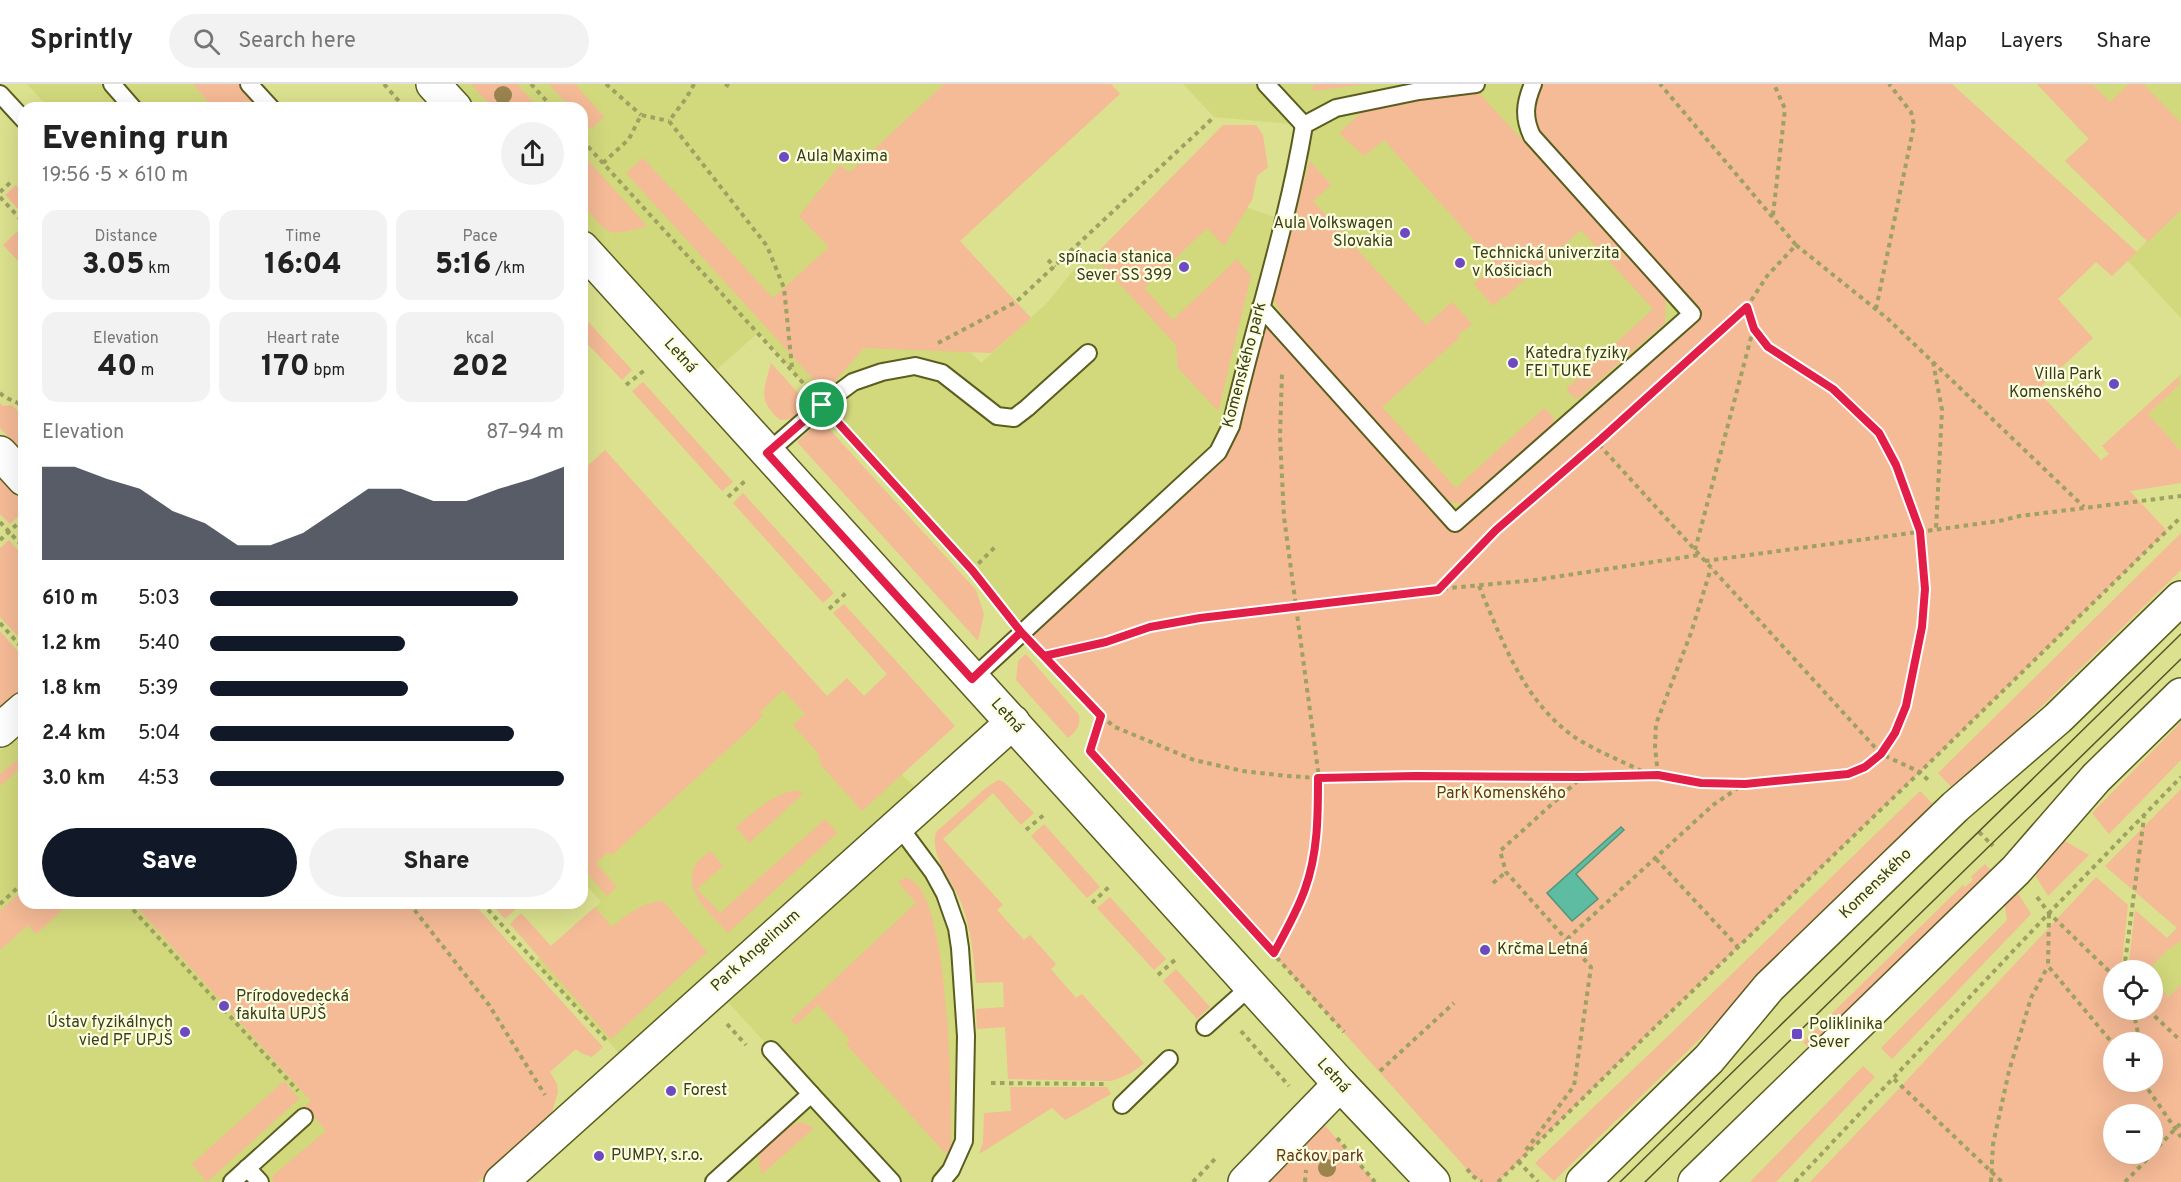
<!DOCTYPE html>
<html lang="en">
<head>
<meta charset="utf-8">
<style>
  :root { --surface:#fff; --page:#f2f2f2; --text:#222; --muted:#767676; --line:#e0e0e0; --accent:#111827 }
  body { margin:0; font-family:Overpass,sans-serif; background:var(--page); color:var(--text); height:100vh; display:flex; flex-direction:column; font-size:22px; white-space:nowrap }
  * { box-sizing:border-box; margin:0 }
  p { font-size:20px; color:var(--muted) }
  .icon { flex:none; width:33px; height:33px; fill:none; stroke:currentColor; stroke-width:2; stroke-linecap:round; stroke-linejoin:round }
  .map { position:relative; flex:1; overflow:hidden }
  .details { position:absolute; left:18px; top:18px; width:570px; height:807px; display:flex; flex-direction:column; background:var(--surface); border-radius:18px; box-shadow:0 6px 24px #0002 }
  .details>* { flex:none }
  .tools { position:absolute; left:2103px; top:876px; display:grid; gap:12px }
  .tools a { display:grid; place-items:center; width:60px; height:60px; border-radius:50%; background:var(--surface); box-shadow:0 6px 24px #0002; font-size:30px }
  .pin { position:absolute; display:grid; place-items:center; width:51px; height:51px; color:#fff; margin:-26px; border:3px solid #fff; border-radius:50%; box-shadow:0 2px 6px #0007 }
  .round { display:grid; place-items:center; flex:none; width:63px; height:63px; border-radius:32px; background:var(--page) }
  .headline { display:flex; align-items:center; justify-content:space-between; height:102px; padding:0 24px }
  h1 { font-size:33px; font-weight:800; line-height:45px }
  .metrics { display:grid; grid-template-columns:repeat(3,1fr); gap:9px; height:102px; padding:6px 24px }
  .metrics div { display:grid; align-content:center; border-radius:15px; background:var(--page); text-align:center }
  .metrics b { font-size:30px; font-weight:800 }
  .metrics small { font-size:16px; font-weight:400 }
  .metrics p { font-size:16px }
  .chart { height:168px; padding:12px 24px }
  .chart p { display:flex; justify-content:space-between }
  .chart svg { width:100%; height:108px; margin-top:6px; fill:var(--accent); opacity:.7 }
  .button { display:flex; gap:12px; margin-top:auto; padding:12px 24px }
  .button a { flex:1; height:69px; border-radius:36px; background:var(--accent); color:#fff; font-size:24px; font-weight:800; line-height:69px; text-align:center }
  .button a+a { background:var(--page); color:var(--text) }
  ul { padding:0 24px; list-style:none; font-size:20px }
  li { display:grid; grid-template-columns:96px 72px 1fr; align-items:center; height:45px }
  li i { height:15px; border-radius:8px; background:var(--accent) }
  header { display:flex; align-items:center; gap:36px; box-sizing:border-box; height:84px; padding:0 30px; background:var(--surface); border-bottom:2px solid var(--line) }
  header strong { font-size:28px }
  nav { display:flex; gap:33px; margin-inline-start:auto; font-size:21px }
  .search { width:420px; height:54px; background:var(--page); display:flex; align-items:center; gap:15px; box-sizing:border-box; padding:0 21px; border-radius:33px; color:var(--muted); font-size:22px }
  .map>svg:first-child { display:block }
</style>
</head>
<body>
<header>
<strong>Sprintly</strong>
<div class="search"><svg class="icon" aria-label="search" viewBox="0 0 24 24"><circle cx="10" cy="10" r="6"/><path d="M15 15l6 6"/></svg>Search here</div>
<nav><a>Map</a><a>Layers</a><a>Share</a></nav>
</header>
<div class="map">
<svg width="2181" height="1098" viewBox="0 0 2181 1098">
  <rect width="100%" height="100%" fill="#dbe18e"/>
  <!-- built -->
  <g fill="#d2d87c">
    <path d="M27 0H193L213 24H49Z"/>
    <path d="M433 0H1032L862 154 981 279 1047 219 1089 167 1094 172 1169 98 1284 136 1304 41 1214 33 1183 0H1533L1692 230 1455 439 1218 368 1021 548 972 486 822 321 759 248 697 303 582 168V24H455Z"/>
    <path d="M2037 0H2181V234L2128 177 2147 157 2065 77 2089 55Z"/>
    <path d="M2181 290V367L2148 330 2180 300 2178 293Z"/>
    <path d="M794 591 827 612 906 695 928 714 898 741 952 827 965 1042 941 1098H714L811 1009 715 904 630 981 535 877 601 818 582 796V781Z"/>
    <path d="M24 646V819H353L499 1080 478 1098H0V667Z"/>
    <path d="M2181 841V925L2153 897 2152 886H2141L2137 883Z"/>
  </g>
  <!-- green -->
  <g fill="#f5ba96" fill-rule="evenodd">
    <path d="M193 0H245L266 24H213Z"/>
    <path d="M471 0H517L539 24H493Z"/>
    <path d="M549 0H575L604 33 591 45 582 36V24H571Z"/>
    <path d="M944 0H1111L1120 10 960 157 1031 234 991 269 864 264 825 308 626 89 643 74 773 214 829 163 799 132 840 81 850 88Z"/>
    <path d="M1314 0H1364L1312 7Z"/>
    <path d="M1533 0H1952L2137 168 2112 192 2096 178 2058 215 2093 254 2037 306 2101 376 2109 370 2102 362 2178 293 2180 300 2148 330 2181 367V399L2130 407 2167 447 1920 688 1652 946 1498 1098H1482L1474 1093 1090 667 1101 632 1021 548 1218 368 1261 223 1455 439 1692 230 1532 52Z"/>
    <path d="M2037 0H2092L2110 18 2129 0H2143L2181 39V126L2148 158 2065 77 2089 55Z"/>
    <path d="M1479 9 1666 213 1665 239 1579 314 1575 315 1566 305 1653 225 1581 146 1504 214 1502 213 1493 222 1474 200 1495 180 1384 56 1364 72 1339 49 1365 25 1371 23Z"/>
    <path d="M1223 41H1256L1263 51 1268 83 1257 92 1252 116 1224 162 1207 144 1144 204 1173 236 1237 175 1251 192 1218 327 1178 284 1176 261 1094 172Z"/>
    <path d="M584 72 647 142C605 154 610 151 582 120V74Z"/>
    <path d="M1310 77 1331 101 1313 117 1426 241 1452 218 1472 240 1458 251 1459 254 1382 323 1456 404 1544 324 1554 334V339L1467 421 1445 417 1290 245 1271 211Z"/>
    <path d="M16 101 24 111V131L5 111Z"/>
    <path d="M22 143 24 145V183L3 161Z"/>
    <path d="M582 231 632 286 622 296 582 254Z"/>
    <path d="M771 279 809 321 791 335 780 336C757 316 764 306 771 279Z"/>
    <path d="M643 298 733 398 722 407 632 307Z"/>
    <path d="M0 319 3 322 12 321 24 333V370L0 344Z"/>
    <path d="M821 336 976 506 984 530 978 557 797 358Z"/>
    <path d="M605 366 827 612 847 594 864 612 887 590 833 529 844 520 955 642 862 727 821 681 818 669 793 641 805 630 783 606 760 628 763 631 753 642 612 771 608 768 596 779 617 803 607 812 582 783V387Z"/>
    <path d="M0 394 24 420V427L10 440 0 430Z"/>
    <path d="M743 409 834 509 823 519 733 419Z"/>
    <path d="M2181 449V486L1955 707 1938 689Z"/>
    <path d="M9 456 24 473V559L0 533V464Z"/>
    <path d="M0 547 24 574V610L0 631Z"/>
    <path d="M1026 570 1079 631C1081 642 1076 647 1068 654L1016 596 1018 577Z"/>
    <path d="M2181 638V676L2109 750 2092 729Z"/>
    <path d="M18 675 24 681 0 702V690Z"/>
    <path d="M998 696 1004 698 1034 729 1021 741 993 709 943 755 1003 821 997 826 1024 856 1030 851 1056 880 1051 885 1076 914 1082 910 1144 979C1134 988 1124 993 1111 997L1008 995 1005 943 977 945 976 925 1004 923 1003 898 976 899C974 874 971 845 962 821 954 798 929 773 936 748L987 703Z"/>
    <path d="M2181 705V857L2167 866 2148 886H2128L2135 826 2167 854 2177 844 2105 782Z"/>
    <path d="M796 706 803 710 749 759 736 743C755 727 771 711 796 706Z"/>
    <path d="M1920 707 1937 724 1554 1097 1535 1079 1667 953Z"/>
    <path d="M825 735 837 749 728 849C713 832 680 806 696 780 698 775 706 771 710 767L723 782 697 805 720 829Z"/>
    <path d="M1044 740 1100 803 1087 814 1031 752Z"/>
    <path d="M2065 757 2089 771 2048 812 2031 784Z"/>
    <path d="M1985 780 1994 790 1813 967 1803 958 1963 801 1965 803 1973 796 1971 793Z"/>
    <path d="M2096 793 2128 821 2122 878 2117 882 2122 886H2114V926H2152L2153 897 2169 913 2181 900V1098H1810L1893 1011ZM2114 958H2152V998H2114ZM2114 1030H2152V1070H2114Z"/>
    <path d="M905 794C951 797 951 1023 951 1062L946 1070 846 960 850 956 818 921 796 941 791 936 916 819 898 798Z"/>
    <path d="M2013 801 2031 830 1892 975 1881 964 2007 836 2003 810Z"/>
    <path d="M24 805V819H70L36 850 28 841 0 866V827Z"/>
    <path d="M1110 813 1166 875 1154 886 1097 824Z"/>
    <path d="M663 817 707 868 611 955 510 840 521 829 551 862 595 823 612 843C631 828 639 820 663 817Z"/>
    <path d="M133 819H473L603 963 592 973 581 969 576 965 550 988 557 1000 558 1008 551 1031 478 1098H273L272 1094 278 1087 326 1047 305 1022 311 1017Z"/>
    <path d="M491 819H512L517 824 505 835Z"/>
    <path d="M1176 885 1210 923 1197 935 1163 897Z"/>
    <path d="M1863 982 1875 993 1776 1098H1750Z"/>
    <path d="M284 997 299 1015 207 1098 192 1080Z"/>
    <path d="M1010 1003H1107L1111 1010 1065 1036 1052 1024 979 1070 983 1059 984 1029 1011 1027Z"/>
    <path d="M1321 1037 1375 1098H1262Z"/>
    <path d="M801 1038 814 1044 762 1090C760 1084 758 1077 760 1071 764 1061 791 1040 801 1038Z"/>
  </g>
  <!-- water -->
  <path fill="#5dbca1" stroke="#529678" stroke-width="1.5" d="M1621 743 1624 746 1576 790 1598 815 1572 837 1547 809Z"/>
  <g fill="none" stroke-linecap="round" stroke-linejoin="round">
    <!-- service casing -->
    <g stroke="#5a5d1e" stroke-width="20">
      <g id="service">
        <path d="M112 0 133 24"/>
        <path d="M249 0 271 24"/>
        <path d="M1266 0 1304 41"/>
        <path d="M0 10 24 36"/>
        <path d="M1261 223 1455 439 1692 230 1532 52C1523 33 1525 19 1533 0"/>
        <path d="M767 369 822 321 853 298 882 288 915 282 942 289 997 332 1014 334 1027 324 1088 269"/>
        <path d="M972 595 1218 368 1231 342C1254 242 1287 143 1304 41L1336 24 1419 7 1476 0"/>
        <path d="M898 741 933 788 945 810 957 844 960 864 966 952 964 1057 951 1086 941 1098"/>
        <path d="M1205 943 1251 902"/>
        <path d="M771 966 811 1010"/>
        <path d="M1122 1021 1169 975"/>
        <path d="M247 1084 260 1098"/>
        <path d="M232 1098 304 1033"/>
        <path d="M714 1098 811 1010 892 1098"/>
      </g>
    </g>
    <!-- minor casing -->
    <g stroke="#5a5d1e" stroke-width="36">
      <g id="minor">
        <path d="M433 0 455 24"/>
        <path d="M582 164 1340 1000 1433 1098"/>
        <path d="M0 369 24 395"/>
        <path d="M0 646 24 625"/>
        <path d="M501 1098 1013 638"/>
        <path d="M1245 1098 1340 1000"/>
      </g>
    </g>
    <!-- tertiary casing -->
    <g stroke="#5a5d1e" stroke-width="36">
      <g id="tertiary">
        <path d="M1583 1098 1709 975 1769 903 1955 723 2058 634 2181 514"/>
        <path d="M1695 1098 2016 786 2096 694 2181 611"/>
      </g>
    </g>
    <!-- path -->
    <g stroke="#9da161" stroke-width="4" stroke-dasharray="4.5 4.5" stroke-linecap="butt">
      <path d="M384 0 403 22"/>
      <path d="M531 0 553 24"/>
      <path d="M606 0 641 31"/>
      <path d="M694 0 687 13 669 37 767 162 784 204 792 283"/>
      <path d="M725 0 732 4"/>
      <path d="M582 56 804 300"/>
      <path d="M603 79 629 55 641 31 669 37"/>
      <path d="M0 108 12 97"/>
      <path d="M0 113 24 139"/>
      <path d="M1773 131 1785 25 1774 0"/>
      <path d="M1796 161 1888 235 2084 423"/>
      <path d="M1048 176 1055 183"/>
      <path d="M1876 225 1914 41 1911 28 1889 0"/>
      <path d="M938 259 1016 218 1214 33"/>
      <path d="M1933 278 1942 326 1936 445"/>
      <path d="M626 301 646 285"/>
      <path d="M0 309C8 317 15 315 24 324"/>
      <path d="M839 340 972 486 1004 528"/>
      <path d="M1593 354 1881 670 1920 688 1930 698"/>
      <path d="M728 413 745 397"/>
      <path d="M0 438 24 464"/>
      <path d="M0 456 24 434"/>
      <path d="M1695 466 1753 246"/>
      <path d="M1705 477 1999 437 2020 432 2181 412"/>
      <path d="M972 486 996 462"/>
      <path d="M1479 502C1502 556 1523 616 1573 652 1595 667 1623 677 1647 690"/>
      <path d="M1439 505 1496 446 1601 356 1747 223"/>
      <path d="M829 525 847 508"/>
      <path d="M0 539 24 566"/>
      <path d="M1039 567 1101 632 1090 667 1344 948"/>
      <path d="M1045 572 1106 558 1151 543 1200 534 1407 508 1535 496 1699 471"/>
      <path d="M1101 632 1115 643 1194 676 1243 687 1287 692 1319 694 1416 692 1582 693 1658 691 1700 699 1745 700 1829 693 1848 690 1865 683 1881 670 1895 649 1907 622 1922 543 1925 505 1920 447 1896 381 1879 349 1833 305 1768 263 1754 245 1747 223 1767 192 1796 161 1660 0"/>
      <path d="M1658 691 1655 663 1656 640 1691 549 1711 484"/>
      <path d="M1026 746 1046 729"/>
      <path d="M1979 748 1993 762"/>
      <path d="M1656 775 1738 863"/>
      <path d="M1493 799 1506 788"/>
      <path d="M2037 813 2049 829 2114 892"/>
      <path d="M127 819 298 1007"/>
      <path d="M409 819 489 921 545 1011"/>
      <path d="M482 819 606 956"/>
      <path d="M1092 819 1111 801"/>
      <path d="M0 820 24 798"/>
      <path d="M2049 830 2048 882 2114 961"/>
      <path d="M1567 855 1713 721 1744 700"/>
      <path d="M1274 869 1305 806 1312 780 1318 743 1319 694 1284 433 1280 353 1282 289"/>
      <path d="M2124 886 2144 733"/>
      <path d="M1158 891 1176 875"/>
      <path d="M2133 926 2140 958"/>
      <path d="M2148 926 2181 957"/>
      <path d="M727 940 746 961"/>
      <path d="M1241 947 1289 1002"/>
      <path d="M1380 987 1454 919"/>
      <path d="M1894 995 2002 1098"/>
      <path d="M2143 998 2181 1053"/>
      <path d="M991 999 1104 1000"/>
      <path d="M1337 1054 1375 1098"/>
      <path d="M1526 1066 1574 1002 1591 883 1506 788 1500 767 1582 693"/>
      <path d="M2152 1069 2181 1039"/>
      <path d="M1518 1077 1538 1098"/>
      <path d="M1467 1085 1474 1093 1482 1098"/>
      <path d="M1193 1098 1215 1075"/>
      <path d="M1305 1098 1306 1086"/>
      <path d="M1498 1098 1652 946 1920 688 2181 433"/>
      <path d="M1795 1098 2049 829 2181 693"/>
      <path d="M1991 1098 1993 1060 2009 987 2031 914 2048 882"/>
      <path d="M2125 1098 2152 1070"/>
    </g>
    <!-- service -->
    <use href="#service" stroke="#fff" stroke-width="16"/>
    <!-- minor -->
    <use href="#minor" stroke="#fff" stroke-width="33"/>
    <!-- tertiary -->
    <use href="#tertiary" stroke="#fff" stroke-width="33"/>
    <!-- tram -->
    <g stroke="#52552b" stroke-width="1.5">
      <path d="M1620 1098 2181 550"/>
      <path d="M1645 1098 2181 575"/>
    </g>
  </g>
  <!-- trees -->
  <g fill="#9b844e">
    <circle cx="503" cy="11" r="9"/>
    <circle cx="1327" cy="1084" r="9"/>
  </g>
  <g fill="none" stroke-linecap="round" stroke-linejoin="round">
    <!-- route casing -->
    <g stroke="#fff" stroke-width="12">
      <path id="route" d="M822 321 972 486 1021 548 1101 632 1090 667 1274 869C1285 848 1297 828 1305 805 1318 769 1318 732 1318 694L1416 692 1582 693 1658 691 1701 699 1745 700 1848 690 1865 683 1881 670 1895 649 1906 622 1922 543 1925 505 1920 447 1896 381 1879 349 1833 305 1768 263 1754 245 1747 223 1600 356 1496 446 1438 506 1200 534 1150 543 1106 558 1044 572 1021 548 972 595 767 369 822 321"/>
    </g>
    <!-- route -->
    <use href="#route" stroke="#e11d48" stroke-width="8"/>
  </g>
  <!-- markers -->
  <g fill="#6d4ac3" stroke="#fbffde" stroke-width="2">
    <circle cx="784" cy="73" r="6"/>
    <circle cx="1405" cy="149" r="6"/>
    <circle cx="1460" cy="179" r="6"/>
    <circle cx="1184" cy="183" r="6"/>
    <circle cx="1513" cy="279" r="6"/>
    <circle cx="2114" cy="300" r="6"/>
    <circle cx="1485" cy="866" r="6"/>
    <circle cx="224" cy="922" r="6"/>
    <circle cx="185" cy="948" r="6"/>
    <rect x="1791" y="944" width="12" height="12" rx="3"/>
    <circle cx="671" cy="1007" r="6"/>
    <circle cx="599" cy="1072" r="6"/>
  </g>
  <g text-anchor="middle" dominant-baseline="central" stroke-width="4.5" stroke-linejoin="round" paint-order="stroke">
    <!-- poi labels -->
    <g font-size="16" fill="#3a3c1a" stroke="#fbffde" text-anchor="start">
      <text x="796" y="73">Aula Maxima</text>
      <text x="1393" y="140" text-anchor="end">Aula Volkswagen<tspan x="1393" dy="18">Slovakia</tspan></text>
      <text x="1472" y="170">Technická univerzita<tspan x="1472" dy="18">v Košiciach</tspan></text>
      <text x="1172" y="174" text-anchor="end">spínacia stanica<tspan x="1172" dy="18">Sever SS 399</tspan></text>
      <text x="1525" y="270">Katedra fyziky<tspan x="1525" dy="18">FEI TUKE</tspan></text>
      <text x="2102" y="291" text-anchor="end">Villa Park<tspan x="2102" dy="18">Komenského</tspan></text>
      <text x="1497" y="866">Krčma Letná</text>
      <text x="236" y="913">Prírodovedecká<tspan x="236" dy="18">fakulta UPJŠ</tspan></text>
      <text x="173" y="939" text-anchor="end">Ústav fyzikálnych<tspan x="173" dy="18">vied PF UPJŠ</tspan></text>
      <text x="1809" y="941">Poliklinika<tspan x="1809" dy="18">Sever</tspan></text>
      <text x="683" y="1007">Forest</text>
      <text x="611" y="1072">PUMPY, s.r.o.</text>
    </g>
    <!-- street labels -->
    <g font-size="16" fill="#3a3c1a" stroke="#fbffde">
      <text transform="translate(680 272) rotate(48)">Letná</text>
      <text transform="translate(1245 281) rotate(-75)">Komenského park</text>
      <text transform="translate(1007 632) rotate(48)">Letná</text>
      <text transform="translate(1876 800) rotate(-44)">Komenského</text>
      <text transform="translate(756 867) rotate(-42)">Park Angelinum</text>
      <text transform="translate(1333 992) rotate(48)">Letná</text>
    </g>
    <!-- park labels -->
    <g font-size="16" fill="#66381a" stroke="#fbffde">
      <text x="1501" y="710">Park Komenského</text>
      <text x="1320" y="1073">Račkov park</text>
    </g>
  </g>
</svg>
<div class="tools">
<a><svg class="icon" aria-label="locate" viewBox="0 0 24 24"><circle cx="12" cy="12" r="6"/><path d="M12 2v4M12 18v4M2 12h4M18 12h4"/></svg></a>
<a>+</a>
<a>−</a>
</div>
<div class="pin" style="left:822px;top:321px;background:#1e9e55"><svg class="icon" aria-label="arrive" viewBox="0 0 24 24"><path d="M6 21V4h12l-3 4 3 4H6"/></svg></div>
<section class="details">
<div class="headline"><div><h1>Evening run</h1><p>19:56 · 5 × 610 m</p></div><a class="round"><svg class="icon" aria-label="share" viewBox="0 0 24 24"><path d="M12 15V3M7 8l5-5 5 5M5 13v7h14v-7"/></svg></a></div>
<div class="metrics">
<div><p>Distance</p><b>3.05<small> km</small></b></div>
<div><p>Time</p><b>16:04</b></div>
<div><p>Pace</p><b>5:16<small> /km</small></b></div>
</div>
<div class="metrics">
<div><p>Elevation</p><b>40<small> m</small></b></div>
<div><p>Heart rate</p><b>170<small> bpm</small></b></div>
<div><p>kcal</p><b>202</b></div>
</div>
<div class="chart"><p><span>Elevation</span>87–94 m</p>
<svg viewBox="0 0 160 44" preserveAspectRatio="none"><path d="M0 44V6L10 6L20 11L30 15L40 24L50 29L60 38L70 38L80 33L90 24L100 15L110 15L120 20L130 20L140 15L150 11L160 6V44z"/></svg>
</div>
<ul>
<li><b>610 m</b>5:03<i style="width:87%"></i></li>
<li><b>1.2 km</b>5:40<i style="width:55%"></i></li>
<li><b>1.8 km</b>5:39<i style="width:56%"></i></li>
<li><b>2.4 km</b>5:04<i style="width:86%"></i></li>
<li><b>3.0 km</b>4:53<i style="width:100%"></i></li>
</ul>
<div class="button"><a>Save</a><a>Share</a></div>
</section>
</div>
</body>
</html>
